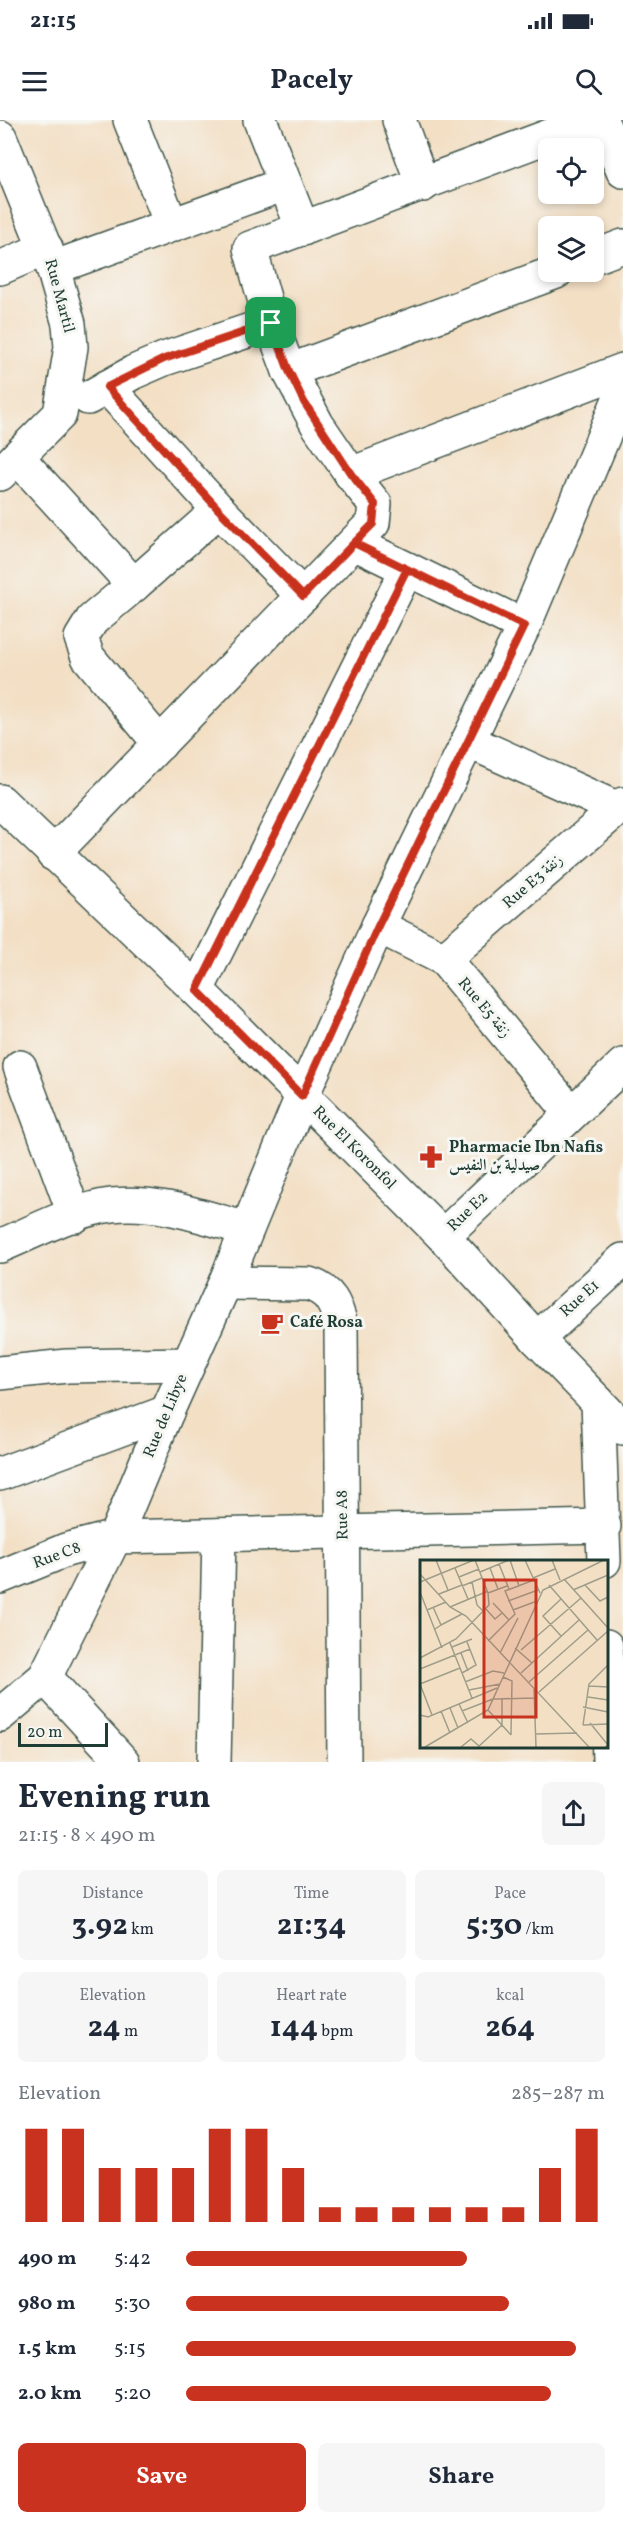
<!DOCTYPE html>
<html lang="en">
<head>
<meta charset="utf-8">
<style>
  :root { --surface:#fff; --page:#f6f6f7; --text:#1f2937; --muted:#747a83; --accent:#c8321e }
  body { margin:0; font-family:Vollkorn,Amiri,serif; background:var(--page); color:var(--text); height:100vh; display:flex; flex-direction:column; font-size:22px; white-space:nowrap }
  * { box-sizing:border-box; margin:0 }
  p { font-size:20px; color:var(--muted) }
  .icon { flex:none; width:33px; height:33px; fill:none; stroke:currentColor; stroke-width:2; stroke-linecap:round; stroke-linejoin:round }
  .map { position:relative; height:1642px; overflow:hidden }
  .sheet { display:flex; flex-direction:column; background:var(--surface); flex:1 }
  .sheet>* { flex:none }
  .buttons { position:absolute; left:538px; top:18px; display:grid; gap:12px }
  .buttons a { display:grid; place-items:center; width:66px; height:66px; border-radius:9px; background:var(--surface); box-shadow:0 3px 9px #0003; font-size:30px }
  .scale { position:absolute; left:18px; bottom:15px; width:90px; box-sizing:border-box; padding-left:6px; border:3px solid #1f3d34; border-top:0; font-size:16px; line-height:21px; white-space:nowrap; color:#1f3d34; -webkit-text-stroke:4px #f6f6f2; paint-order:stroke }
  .pin { position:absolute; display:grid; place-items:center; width:51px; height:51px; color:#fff; margin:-26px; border-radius:12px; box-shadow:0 3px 9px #0006 }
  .round { display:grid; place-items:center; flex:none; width:63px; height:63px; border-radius:9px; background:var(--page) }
  .summary { display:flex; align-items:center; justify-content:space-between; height:102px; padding:0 18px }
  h1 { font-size:33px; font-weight:700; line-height:45px }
  .figures { display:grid; grid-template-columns:repeat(3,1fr); gap:9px; height:102px; padding:6px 18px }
  .figures div { display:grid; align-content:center; border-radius:9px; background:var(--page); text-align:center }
  .figures b { font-size:30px; font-weight:700 }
  .figures small { font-size:16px; font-weight:400 }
  .figures p { font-size:16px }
  .chart { height:168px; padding:12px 18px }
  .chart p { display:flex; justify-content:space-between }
  .chart svg { width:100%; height:108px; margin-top:6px; stroke:var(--accent); stroke-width:6 }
  .button { display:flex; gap:12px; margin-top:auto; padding:12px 18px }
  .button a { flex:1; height:69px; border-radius:9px; background:var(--accent); color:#fff; font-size:24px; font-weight:700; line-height:69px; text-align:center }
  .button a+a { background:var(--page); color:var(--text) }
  ul { padding:0 18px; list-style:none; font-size:20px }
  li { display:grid; grid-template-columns:96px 72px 1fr; align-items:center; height:45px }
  li i { height:15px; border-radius:8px; background:var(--accent) }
  .status { display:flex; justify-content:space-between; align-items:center; height:42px; padding:0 30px; background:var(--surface); direction:ltr }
  .status svg { height:16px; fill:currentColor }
  header { display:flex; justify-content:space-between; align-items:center; height:78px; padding:0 18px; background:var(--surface); font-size:27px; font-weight:700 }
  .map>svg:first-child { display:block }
</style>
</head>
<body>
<div class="status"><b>21:15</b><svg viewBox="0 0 49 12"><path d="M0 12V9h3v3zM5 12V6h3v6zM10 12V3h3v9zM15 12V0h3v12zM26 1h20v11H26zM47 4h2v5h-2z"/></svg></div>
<header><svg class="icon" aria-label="menu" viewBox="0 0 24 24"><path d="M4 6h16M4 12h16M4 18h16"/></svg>Pacely<svg class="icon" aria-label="search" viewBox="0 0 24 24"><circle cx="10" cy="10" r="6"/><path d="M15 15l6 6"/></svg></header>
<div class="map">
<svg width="623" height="1642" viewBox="0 0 623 1642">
  <rect width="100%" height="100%" fill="#f6f6f2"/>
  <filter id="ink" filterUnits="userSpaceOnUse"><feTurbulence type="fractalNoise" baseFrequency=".0167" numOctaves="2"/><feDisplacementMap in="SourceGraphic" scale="12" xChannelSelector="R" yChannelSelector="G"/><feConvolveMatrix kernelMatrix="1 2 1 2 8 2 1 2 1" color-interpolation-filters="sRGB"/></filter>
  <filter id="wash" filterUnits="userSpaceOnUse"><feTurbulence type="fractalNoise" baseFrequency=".008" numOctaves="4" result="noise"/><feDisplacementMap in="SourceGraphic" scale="24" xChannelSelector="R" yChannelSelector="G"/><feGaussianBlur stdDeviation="1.35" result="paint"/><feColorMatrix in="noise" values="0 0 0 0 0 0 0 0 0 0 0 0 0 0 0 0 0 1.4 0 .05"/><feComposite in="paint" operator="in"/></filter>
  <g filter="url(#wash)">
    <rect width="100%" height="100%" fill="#f3dfc4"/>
  </g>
  <g filter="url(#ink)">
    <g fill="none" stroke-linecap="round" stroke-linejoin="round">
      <!-- minor casing -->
      <g stroke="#3f554a" stroke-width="36">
        <g id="minor">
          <path d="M130 0 171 104"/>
          <path d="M260 0 303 109"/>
          <path d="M399 0 423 65"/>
          <path d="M601 0 623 51"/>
          <path d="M0 17 53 148 69 204 71 227 60 294 0 354"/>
          <path d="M594 137 623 126"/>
          <path d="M0 148 46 128"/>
          <path d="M53 148 285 64"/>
          <path d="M289 251 556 152"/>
          <path d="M107 267 219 390 303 476"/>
          <path d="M88 278 134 252 164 239 271 203"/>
          <path d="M17 337 134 465 219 390"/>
          <path d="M351 354 623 250"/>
          <path d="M354 423 524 506"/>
          <path d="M134 465 92 500 81 518 88 537 160 624"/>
          <path d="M468 621 618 689"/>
          <path d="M0 681 197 870 443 1116 537 1219 623 1308"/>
          <path d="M53 734 373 403 375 384 351 354 317 304 289 251 271 203 250 128 592 0"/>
          <path d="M378 806 444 839 571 993"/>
          <path d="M444 839 623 684"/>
          <path d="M197 870 407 449"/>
          <path d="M20 947 75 1096"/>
          <path d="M443 1116 623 945"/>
          <path d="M0 1126C34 1112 76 1089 112 1085 158 1080 203 1097 247 1109"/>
          <path d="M225 1163 309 1164C330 1170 336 1185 341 1205L344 1642"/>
          <path d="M537 1219 623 1140"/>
          <path d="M0 1253 67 1246 188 1244"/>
          <path d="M598 1282 604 1441"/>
          <path d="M0 1354 167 1292"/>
          <path d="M0 1457 66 1430 115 1417 604 1406"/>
          <path d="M606 1526 609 1642"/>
          <path d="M45 1557 123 1642"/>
          <path d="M0 1595 45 1557 115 1417 167 1292 225 1163 302 976 378 806 524 506 623 270"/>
          <path d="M214 1642 219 1415"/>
        </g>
      </g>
      <!-- minor -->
      <use href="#minor" stroke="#fff" stroke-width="33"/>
    </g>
  </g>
  <g fill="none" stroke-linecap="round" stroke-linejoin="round" filter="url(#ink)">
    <!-- route casing -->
    <g stroke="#fff" stroke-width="12">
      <path id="route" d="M271 203 289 251 304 282 351 354 375 384 373 404 354 423 407 449 197 870 302 976 378 806 524 506 354 423 303 476 219 390 107 267 164 239 271 203"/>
    </g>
    <!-- route -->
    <use href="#route" stroke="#c8321e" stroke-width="8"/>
  </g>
  <!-- icons -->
  <defs>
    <g id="pharmacy-bare" transform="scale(1.8)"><path d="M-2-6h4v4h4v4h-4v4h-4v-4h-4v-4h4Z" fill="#c8321e" stroke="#f6f6f2" stroke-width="2.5" paint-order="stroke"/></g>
    <g id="cafe-bare" transform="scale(1.8)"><path d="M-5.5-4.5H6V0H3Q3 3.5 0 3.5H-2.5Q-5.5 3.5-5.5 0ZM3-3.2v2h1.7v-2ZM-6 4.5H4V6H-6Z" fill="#c8321e" stroke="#f6f6f2" stroke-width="2.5" paint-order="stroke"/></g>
  </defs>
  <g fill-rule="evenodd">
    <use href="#pharmacy-bare" x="431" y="1037"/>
    <use href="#cafe-bare" x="272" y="1203"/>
  </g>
  <g text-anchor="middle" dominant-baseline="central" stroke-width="6" stroke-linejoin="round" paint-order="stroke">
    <!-- street labels -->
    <g font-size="16" fill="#1f3d34" stroke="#f6f6f2">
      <text transform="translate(59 176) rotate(75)">Rue Martil</text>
      <text transform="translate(533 762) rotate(-41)">Rue E3 زنقة</text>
      <text transform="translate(484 888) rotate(50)">Rue E5 زنقة</text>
      <text transform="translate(354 1028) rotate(45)">Rue El Koronfol</text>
      <text transform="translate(468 1092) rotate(-44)">Rue E2</text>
      <text transform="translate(580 1179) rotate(-42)">Rue E1</text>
      <text transform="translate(166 1296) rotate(-67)">Rue de Libye</text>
      <text transform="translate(343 1395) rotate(-91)">Rue A8</text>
      <text transform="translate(57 1436) rotate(-20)">Rue C8</text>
    </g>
    <!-- poi labels -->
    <g font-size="16" font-weight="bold" fill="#1f3d34" stroke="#f6f6f2" text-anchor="start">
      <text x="449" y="1028">Pharmacie Ibn Nafis<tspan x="449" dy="18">صيدلية بن النفيس</tspan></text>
      <text x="290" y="1203">Café Rosa</text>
    </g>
  </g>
  <!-- overview -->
  <g transform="translate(420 1440)">
    <rect width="188" height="188" fill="#f3dfc4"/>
    <path fill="none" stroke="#9e9e8a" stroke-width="1.5" d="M16 0 28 30M90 0 99 26M105 0 120 33M132 0 140 20M79 4 89 29M35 8 48 39M70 8 78 29M60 12 89 0M0 14 30 47 46 56 169 187M39 17 59 9M113 18 135 9M144 19 188 68M0 22 54 0M52 22 57 45 63 51M129 25 177 80M165 25 180 41 188 37M42 26 62 18M153 30 188 15M0 32 22 88M68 33 87 26M19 34 42 25M141 39 123 56 141 76M88 41 118 30M73 43 89 60M13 47 21 65 15 69M30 47 68 31M65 48 75 59 82 53M7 50 26 42M93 50 117 41M21 65 42 54M68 81 95 54 85 31 114 20M30 83 52 138M32 87 52 79M95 88 112 103M101 90 161 38M41 93 48 111M80 93 98 58M0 98 36 79 69 45 68 33 55 0M0 109 50 89M42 113 56 105 47 82M101 113 159 60M83 117 92 121 91 175M45 122 73 111 84 113M109 122 168 70M0 124 40 108M0 124 12 155M169 126 188 127M114 128 116 187M49 130 80 124M119 132 188 71M168 137 188 140M39 144 48 163M163 147 188 152M30 148 38 168M68 150 91 175M21 151 30 173M42 151 73 139 114 138M0 155 8 157 77 128M170 163 188 185 185 187M163 165 169 124 188 105M163 165 188 164M115 174 157 173M5 187 68 150 123 30 184 0M41 187 51 179 59 186M58 187 82 165V138"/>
    <path fill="#c8321e" fill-opacity="0.15" stroke="#c8321e" stroke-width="3" d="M64 20H116V157H64Z"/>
    <rect width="188" height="188" fill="none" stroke="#1f3d34" stroke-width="3"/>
  </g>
</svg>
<div class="buttons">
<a><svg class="icon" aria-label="locate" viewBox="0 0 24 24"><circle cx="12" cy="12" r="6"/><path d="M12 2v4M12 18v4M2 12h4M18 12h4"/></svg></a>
<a><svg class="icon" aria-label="layers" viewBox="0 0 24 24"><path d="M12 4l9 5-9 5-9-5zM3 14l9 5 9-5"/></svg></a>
</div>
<div class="scale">20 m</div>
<div class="pin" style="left:271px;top:203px;background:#1e9e55"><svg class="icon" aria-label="arrive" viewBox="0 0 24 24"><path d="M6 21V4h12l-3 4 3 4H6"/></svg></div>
</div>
<section class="sheet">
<div class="summary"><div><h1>Evening run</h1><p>21:15 · 8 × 490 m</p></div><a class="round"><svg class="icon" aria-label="share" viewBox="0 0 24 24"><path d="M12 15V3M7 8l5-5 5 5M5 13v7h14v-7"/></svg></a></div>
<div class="figures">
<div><p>Distance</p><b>3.92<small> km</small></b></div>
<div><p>Time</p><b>21:34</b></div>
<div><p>Pace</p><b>5:30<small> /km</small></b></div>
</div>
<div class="figures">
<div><p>Elevation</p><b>24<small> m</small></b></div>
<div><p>Heart rate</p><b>144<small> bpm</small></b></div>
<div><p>kcal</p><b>264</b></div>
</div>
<div class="chart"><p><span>Elevation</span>285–287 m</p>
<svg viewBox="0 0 160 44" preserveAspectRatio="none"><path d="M5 44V6M15 44V6M25 44V22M35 44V22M45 44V22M55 44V6M65 44V6M75 44V22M85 44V38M95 44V38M105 44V38M115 44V38M125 44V38M135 44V38M145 44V22M155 44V6"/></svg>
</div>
<ul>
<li><b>490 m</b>5:42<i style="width:67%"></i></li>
<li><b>980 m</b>5:30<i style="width:77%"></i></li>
<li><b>1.5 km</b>5:15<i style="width:93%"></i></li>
<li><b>2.0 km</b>5:20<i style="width:87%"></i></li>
</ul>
<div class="button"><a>Save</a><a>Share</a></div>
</section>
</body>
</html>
